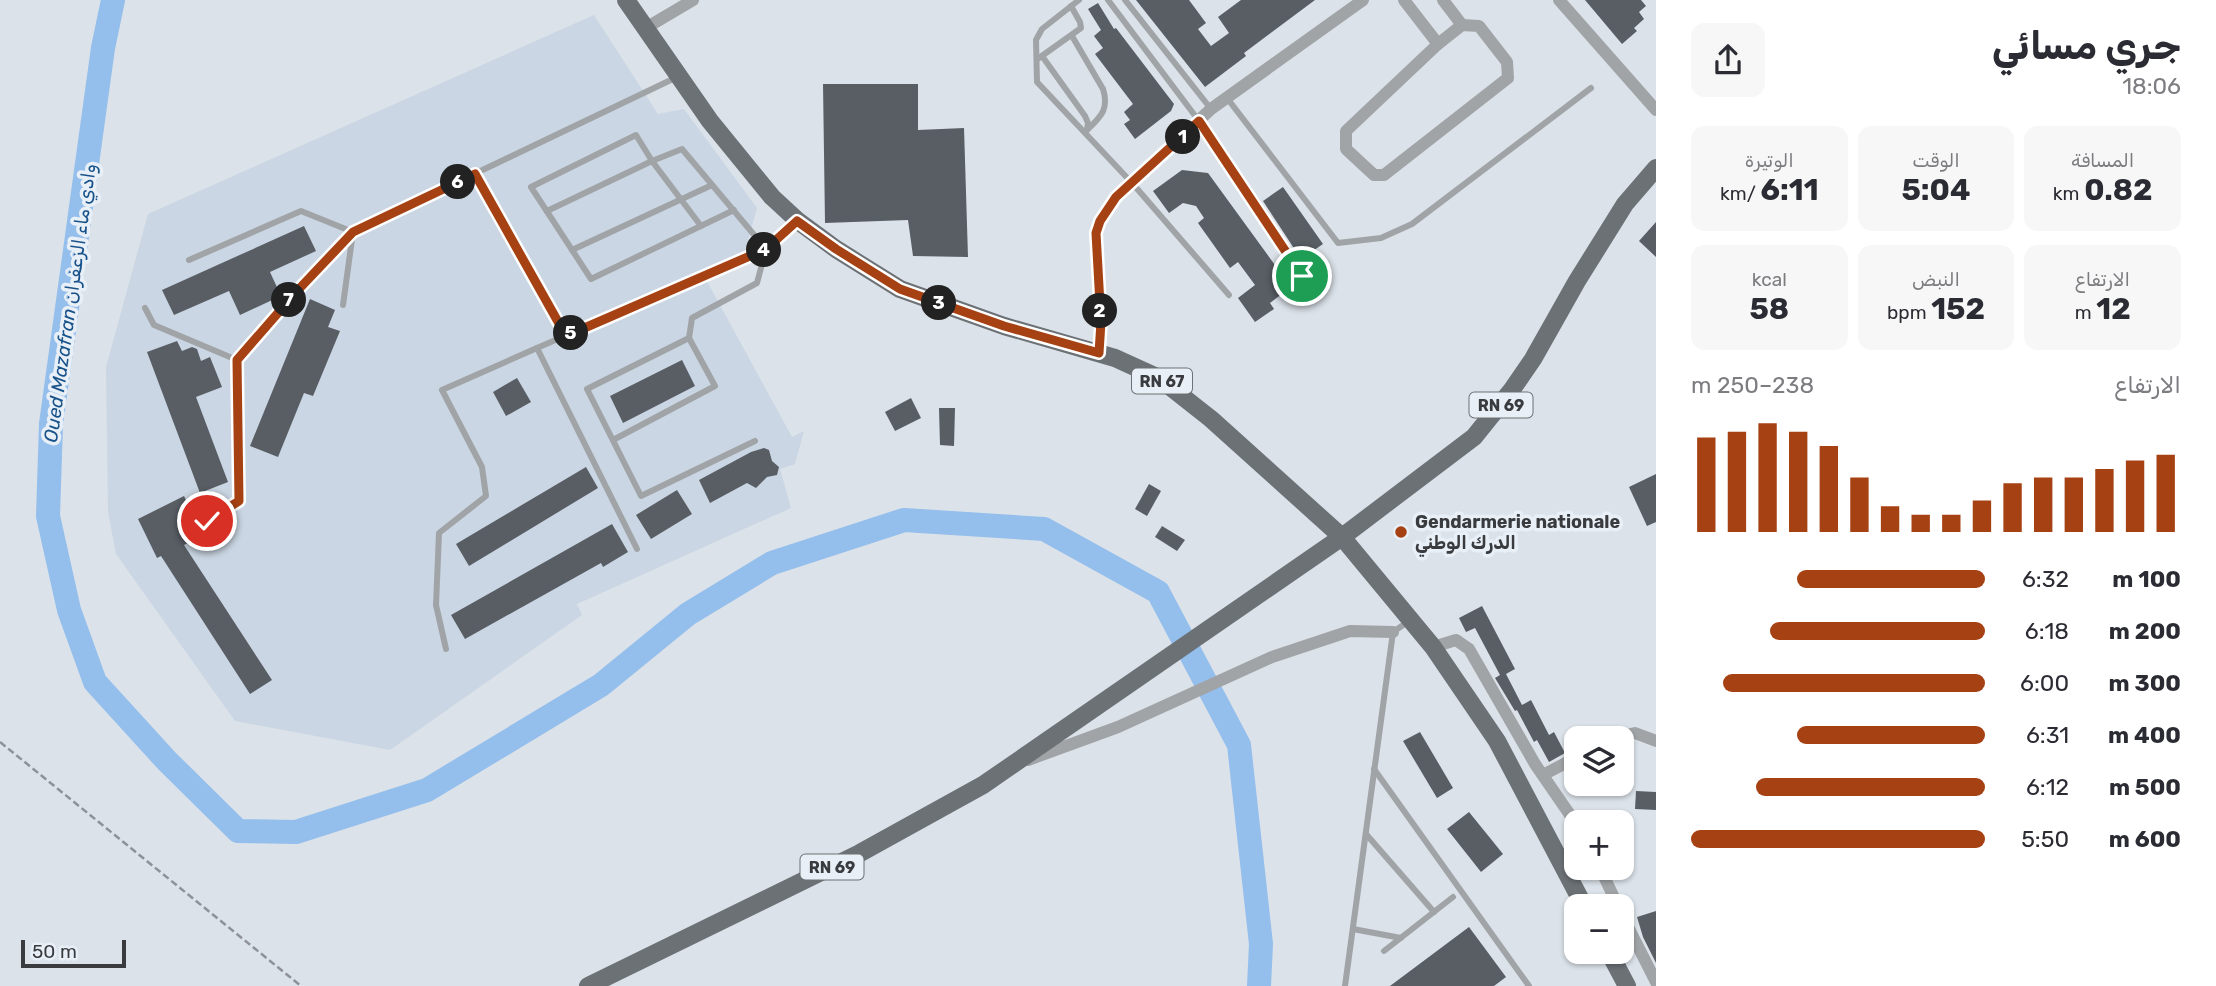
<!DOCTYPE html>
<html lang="ar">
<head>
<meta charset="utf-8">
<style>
  :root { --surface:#fff; --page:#f7f7f7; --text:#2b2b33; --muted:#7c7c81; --accent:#a64113 }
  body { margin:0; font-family:Rubik,Vazirmatn,sans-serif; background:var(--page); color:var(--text); direction:rtl; height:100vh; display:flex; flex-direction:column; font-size:26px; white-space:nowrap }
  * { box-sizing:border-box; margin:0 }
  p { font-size:23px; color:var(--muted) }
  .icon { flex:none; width:38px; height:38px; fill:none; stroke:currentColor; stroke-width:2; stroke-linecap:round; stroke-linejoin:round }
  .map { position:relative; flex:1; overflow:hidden; direction:ltr }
  .details { display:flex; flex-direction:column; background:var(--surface); width:560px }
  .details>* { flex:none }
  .controls { position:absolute; left:1564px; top:726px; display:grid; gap:14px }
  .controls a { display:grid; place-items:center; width:70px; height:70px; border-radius:14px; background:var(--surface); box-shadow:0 2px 5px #0004; font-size:35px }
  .scale { position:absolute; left:21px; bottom:18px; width:105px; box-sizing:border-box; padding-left:7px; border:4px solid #393b3e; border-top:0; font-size:19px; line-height:24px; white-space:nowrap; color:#393b3e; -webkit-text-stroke:5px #e8eff6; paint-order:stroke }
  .pin { position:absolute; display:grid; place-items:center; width:60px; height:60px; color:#fff; margin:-30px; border:4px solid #fff; border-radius:50%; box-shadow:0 2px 7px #0007 }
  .km { position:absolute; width:35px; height:35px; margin:-18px; border-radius:50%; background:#222; color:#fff; font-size:19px; line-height:35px; text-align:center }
  .round { display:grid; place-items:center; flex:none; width:74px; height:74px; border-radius:14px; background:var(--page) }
  .summary { display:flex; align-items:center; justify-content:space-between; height:119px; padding:0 35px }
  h1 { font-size:38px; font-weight:700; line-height:52px }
  .figures { display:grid; grid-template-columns:repeat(3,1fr); gap:10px; height:119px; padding:7px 35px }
  .figures div { display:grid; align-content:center; border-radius:14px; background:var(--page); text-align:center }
  .figures b { font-size:30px; font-weight:700 }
  .figures small { font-size:19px; font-weight:400 }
  .figures p { font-size:19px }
  .chart { height:196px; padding:14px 35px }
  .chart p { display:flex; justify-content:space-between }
  .chart svg { width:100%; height:126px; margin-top:7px; stroke:var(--accent); stroke-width:6 }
  ul { padding:0 35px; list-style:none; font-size:23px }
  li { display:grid; grid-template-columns:112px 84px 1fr; align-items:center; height:52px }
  li i { height:18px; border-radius:9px; background:var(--accent) }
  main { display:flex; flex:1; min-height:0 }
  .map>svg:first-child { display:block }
</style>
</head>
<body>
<main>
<section class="details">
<div class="summary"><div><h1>جري مسائي</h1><p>18:06</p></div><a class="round"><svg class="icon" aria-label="share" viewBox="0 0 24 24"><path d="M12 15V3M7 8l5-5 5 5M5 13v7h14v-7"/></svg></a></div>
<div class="figures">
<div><p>المسافة</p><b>0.82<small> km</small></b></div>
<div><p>الوقت</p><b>5:04</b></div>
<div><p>الوتيرة</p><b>6:11<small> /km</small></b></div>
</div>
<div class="figures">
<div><p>الارتفاع</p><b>12<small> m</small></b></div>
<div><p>النبض</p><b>152<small> bpm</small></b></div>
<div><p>kcal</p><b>58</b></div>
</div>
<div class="chart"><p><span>الارتفاع</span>238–250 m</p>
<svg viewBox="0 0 160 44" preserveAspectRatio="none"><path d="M5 44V11M15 44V9M25 44V6M35 44V9M45 44V14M55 44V25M65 44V35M75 44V38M85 44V38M95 44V33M105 44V27M115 44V25M125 44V25M135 44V22M145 44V19M155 44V17"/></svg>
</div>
<ul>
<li><b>100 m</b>6:32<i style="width:64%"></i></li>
<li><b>200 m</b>6:18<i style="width:73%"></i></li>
<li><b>300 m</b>6:00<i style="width:89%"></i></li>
<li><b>400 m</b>6:31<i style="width:64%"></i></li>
<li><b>500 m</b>6:12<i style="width:78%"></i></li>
<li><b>600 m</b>5:50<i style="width:100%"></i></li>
</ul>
</section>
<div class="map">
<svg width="1656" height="986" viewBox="0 0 1656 986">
  <rect width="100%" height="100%" fill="#dbe2e9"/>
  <!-- built -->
  <path fill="#cad6e3" d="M594 15 658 114 684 109 757 208 745 251 703 274 792 437 804 431 795 464 780 469 791 508 577 604 582 615 390 750 235 721 116 554 108 512 106 367 148 214Z"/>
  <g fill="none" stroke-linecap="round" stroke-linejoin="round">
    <!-- river -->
    <path stroke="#94beec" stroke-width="24" d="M113 0 103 48 51 424 48 516 69 610 95 682 167 761 238 831 296 832 427 790 601 685 688 614 772 563 904 520 1044 529 1158 592 1239 745 1261 944 1259 986"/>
  </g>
  <!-- building -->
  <g fill="#595e65">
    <path d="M1136 0H1189L1206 23 1198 29 1211 46 1229 33 1218 17 1241 0H1315L1244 53 1246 56 1205 87Z"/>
    <path d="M1585 0H1641L1646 6 1639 12 1644 19 1634 28 1637 31 1622 44Z"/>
    <path d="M1098 3 1114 29 1116 28 1174 104 1171 111 1135 139 1124 124 1130 120 1124 112 1133 104 1095 54 1103 48 1094 36 1101 30 1088 9Z"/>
    <path d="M823 84H918V130L964 128 968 257 913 256 908 220 825 223Z"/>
    <path d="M1182 170 1208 173 1291 287 1270 303 1274 309 1255 322 1238 298 1255 285 1238 262 1230 268 1198 223 1204 218 1196 206 1183 203 1169 213 1153 191Z"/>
    <path d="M1283 187 1323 244 1301 259 1263 201Z"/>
    <path d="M1656 222V257L1639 241Z"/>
    <path d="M304 226 316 251 270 272 281 296 240 315 229 291 174 315 162 290Z"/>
    <path d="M310 299 335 310 328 327 340 331 313 396 304 393 278 457 250 446Z"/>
    <path d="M177 341 182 351 192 347 197 349 201 361 210 357 222 387 196 397 228 482 200 493 147 352Z"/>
    <path d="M682 360 695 386 623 423 610 396Z"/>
    <path d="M517 378 531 402 506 416 493 392Z"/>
    <path d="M911 398 921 418 895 431 885 412Z"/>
    <path d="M939 408H955L954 446 940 445Z"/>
    <path d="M764 448 769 450 772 461 779 467 777 475 767 477 756 488 747 483 710 503 699 480 751 452Z"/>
    <path d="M586 467 598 488 469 566 456 544Z"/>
    <path d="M1656 474V522L1647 526 1629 487Z"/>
    <path d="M1149 484 1161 491 1147 516 1135 509Z"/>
    <path d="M677 490 692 514 651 539 636 515Z"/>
    <path d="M184 496 203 535 184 545 272 680 250 694 161 556 157 558 138 519Z"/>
    <path d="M612 524 628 552 603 567 601 563 465 639 451 615Z"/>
    <path d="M1162 526 1185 540 1177 551 1155 537Z"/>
    <path d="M1482 606 1515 669 1506 674 1522 705 1531 700 1549 735 1554 732 1565 753 1549 762 1537 740 1534 742 1517 710 1515 711 1495 678 1500 675 1475 628 1466 632 1459 618Z"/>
    <path d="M1420 732 1453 788 1437 798 1403 741Z"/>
    <path d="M1636 791 1656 792V810L1635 809Z"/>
    <path d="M1469 812 1503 854 1481 872 1447 829Z"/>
    <path d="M1656 911V963L1643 937 1637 917Z"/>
    <path d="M1469 927 1506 977 1494 986H1390Z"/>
  </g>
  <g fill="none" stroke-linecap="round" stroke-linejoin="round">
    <!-- path -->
    <path stroke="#8e9298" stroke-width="2.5" stroke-dasharray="7 3.5" stroke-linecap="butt" d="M0 742 301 986"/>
    <!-- lane -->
    <g stroke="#a1a4a7" stroke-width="6">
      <path d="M1079 0 1042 29 1036 40 1037 82 1133 184 1229 295"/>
      <path d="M1108 0 1199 121"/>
      <path d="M1125 0 1211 109"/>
      <path d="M1072 36 1103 89C1109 108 1102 116 1088 129"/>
      <path d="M1042 56 1085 116 1088 123 1087 130"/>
      <path d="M1039 58 1081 28 1080 22 1071 6"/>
      <path d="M1227 98 1338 243 1381 238 1412 224 1591 88"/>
      <path d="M734 210 591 279 531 187 636 135 652 161 682 149 766 249 757 283 692 318 689 338 587 389 641 496 755 441"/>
      <path d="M547 211 652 161 701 226"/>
      <path d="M572 250 712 185"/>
      <path d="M189 260 301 211 353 232 298 290 237 360 239 501 207 521"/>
      <path d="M343 305 353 232 675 78"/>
      <path d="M145 308 154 325 237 360"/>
      <path d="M613 440 715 386 689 338"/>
      <path d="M637 549 537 348 766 249 797 222"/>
      <path d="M446 649 436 605 439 533 486 496 482 467 442 390 537 348"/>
      <path d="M1374 769 1529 986"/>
      <path d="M1366 834 1434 912"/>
      <path d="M1353 929 1401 938"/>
      <path d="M1384 951 1453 897"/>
      <path d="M1345 986 1393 632 1409 621"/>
    </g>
    <!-- street -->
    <g stroke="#a1a4a7" stroke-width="12">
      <path d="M1404 0 1438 44"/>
      <path d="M1443 0 1462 25"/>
      <path d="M1559 0 1656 110"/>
      <path d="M1462 25 1479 26 1507 62 1508 78 1384 175H1374L1346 149V131L1438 44Z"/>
      <path d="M644 29 693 0"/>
      <path d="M1199 121 1302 276"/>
      <path d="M475 174 566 336"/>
      <path d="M1099 353 1101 322 1096 233 1100 221 1116 197 1211 109 1363 0"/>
      <path d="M1433 647 1456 640 1469 649 1535 764 1577 825"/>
      <path d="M1611 738 1635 733 1656 741"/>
      <path d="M1028 760 1118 727 1272 657 1350 631 1393 632"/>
      <path d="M1543 775 1577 757"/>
      <path d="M1600 868 1618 906"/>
      <path d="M1622 915 1656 982"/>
    </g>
    <!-- primary -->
    <g stroke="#6c7176" stroke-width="18">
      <path d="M626 0 710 121 772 197 798 221 836 249 900 289 1004 326 1115 358 1159 378 1211 419 1342 537 1433 647 1497 741 1584 906"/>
      <path d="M1609 952 1627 986"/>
      <path d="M588 986 860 853 983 785 1342 537 1474 437 1511 391 1533 359 1577 281 1625 204 1656 168"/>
    </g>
  </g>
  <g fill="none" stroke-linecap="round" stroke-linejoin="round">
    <!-- route casing -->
    <g stroke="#fff" stroke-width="14">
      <path id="route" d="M207 521 239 501 237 360 298 290 353 232 475 174 566 336 766 249 797 221 836 249 900 289 1004 326 1099 353 1101 322 1096 233 1100 221 1116 197 1199 121 1302 276"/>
    </g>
    <!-- route -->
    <use href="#route" stroke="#a64113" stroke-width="9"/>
  </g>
  <!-- markers -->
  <circle fill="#a64113" stroke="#e8eff6" stroke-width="2.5" cx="1401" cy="532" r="7"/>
  <g text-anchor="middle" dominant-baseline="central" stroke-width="7" stroke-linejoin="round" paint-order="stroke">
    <!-- shield labels -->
    <g fill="#e8eff6" stroke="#6e7175" stroke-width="2">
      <rect x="1132" y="368.5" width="60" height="25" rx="5"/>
      <rect x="1469.5" y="392.5" width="63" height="25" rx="5"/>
      <rect x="800.5" y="854.5" width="63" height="25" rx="5"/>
    </g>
    <g font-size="16" font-weight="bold" fill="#393b3e">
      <text x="1162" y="381">RN 67</text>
      <text x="1501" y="405">RN 69</text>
      <text x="832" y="867">RN 69</text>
    </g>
    <!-- poi labels -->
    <g font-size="18" font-weight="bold" fill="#393b3e" stroke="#e8eff6" text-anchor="start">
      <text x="1415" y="522">Gendarmerie nationale<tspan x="1415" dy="21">الدرك الوطني</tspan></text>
    </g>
    <!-- water labels -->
    <g font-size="19" font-style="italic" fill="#18528a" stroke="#e8eff6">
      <text transform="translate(70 303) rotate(-82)">Oued Mazafran وادي ماء الزعفران</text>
    </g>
  </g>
</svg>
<div class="controls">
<a><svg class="icon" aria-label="layers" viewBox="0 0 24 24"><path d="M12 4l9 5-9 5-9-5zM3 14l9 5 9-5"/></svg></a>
<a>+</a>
<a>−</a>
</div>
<div class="scale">50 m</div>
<div class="pin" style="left:1302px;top:276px;background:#1e9e55"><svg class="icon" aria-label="arrive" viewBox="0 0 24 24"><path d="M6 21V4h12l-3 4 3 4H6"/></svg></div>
<div class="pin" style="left:207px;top:521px;background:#d93025"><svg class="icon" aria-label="check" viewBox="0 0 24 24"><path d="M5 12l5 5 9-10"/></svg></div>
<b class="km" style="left:1183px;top:137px">1</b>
<b class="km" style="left:1100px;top:311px">2</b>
<b class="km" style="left:939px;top:303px">3</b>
<b class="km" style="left:764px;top:250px">4</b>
<b class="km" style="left:571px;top:333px">5</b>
<b class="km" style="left:458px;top:182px">6</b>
<b class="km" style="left:289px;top:300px">7</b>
</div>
</main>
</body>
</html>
